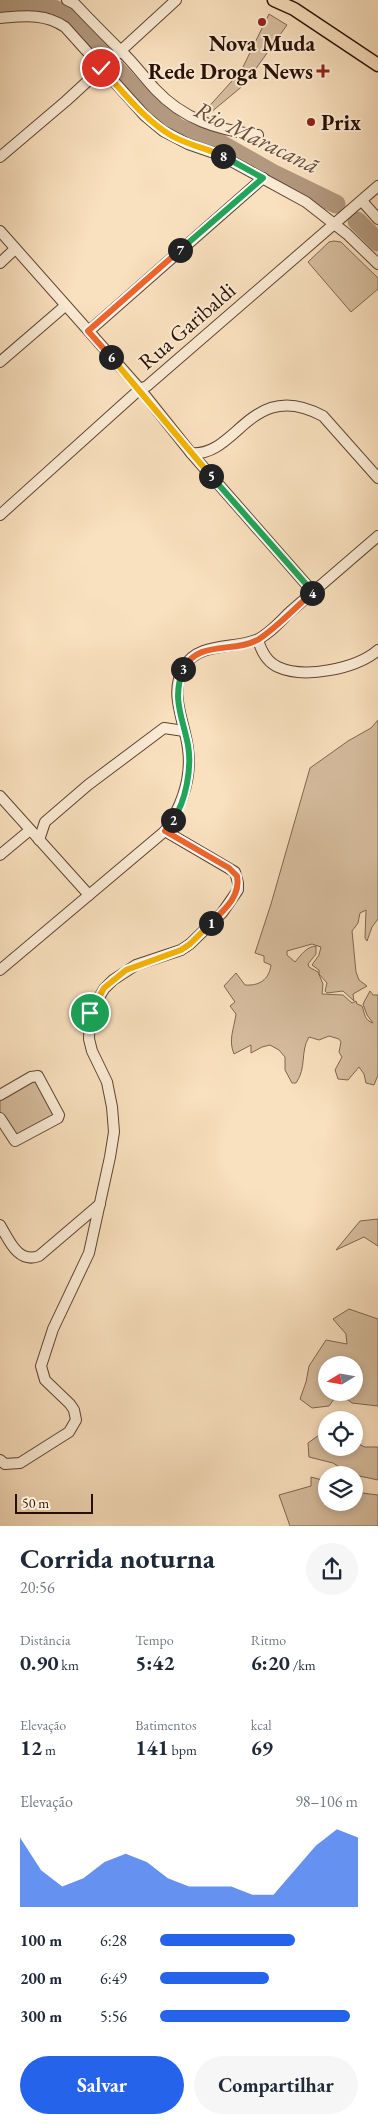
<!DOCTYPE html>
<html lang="pt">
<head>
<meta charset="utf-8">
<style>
  :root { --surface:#fff; --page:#f6f6f7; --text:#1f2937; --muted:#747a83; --accent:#2563eb }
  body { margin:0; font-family:"EB Garamond",serif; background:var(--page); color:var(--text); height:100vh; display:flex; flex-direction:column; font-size:19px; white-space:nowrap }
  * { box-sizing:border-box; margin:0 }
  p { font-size:16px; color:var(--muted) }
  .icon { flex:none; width:28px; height:28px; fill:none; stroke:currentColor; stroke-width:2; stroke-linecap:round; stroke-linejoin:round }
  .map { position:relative; height:1526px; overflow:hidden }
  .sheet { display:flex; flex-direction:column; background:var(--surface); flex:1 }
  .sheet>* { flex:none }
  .needle { width:32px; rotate:259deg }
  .fabs { position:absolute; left:318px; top:1356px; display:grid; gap:10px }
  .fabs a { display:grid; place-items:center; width:45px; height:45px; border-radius:50%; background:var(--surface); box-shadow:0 2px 8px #0003; font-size:25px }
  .scale { position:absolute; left:15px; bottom:12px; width:78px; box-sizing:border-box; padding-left:5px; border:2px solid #2a1004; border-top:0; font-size:14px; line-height:18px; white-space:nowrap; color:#2a1004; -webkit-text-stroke:4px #fbebd5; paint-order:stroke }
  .pin { position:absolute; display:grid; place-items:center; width:42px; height:42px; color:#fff; margin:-21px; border:2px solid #fff; border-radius:50%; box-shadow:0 1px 5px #0007 }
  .km { position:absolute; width:25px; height:25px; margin:-12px; border-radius:50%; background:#222; color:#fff; font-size:14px; line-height:25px; text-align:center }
  .round { display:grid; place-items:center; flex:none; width:52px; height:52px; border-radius:26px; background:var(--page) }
  .summary { display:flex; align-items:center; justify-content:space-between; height:85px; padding:0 20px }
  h1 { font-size:28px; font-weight:700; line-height:38px }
  .figures { display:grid; grid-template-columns:repeat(3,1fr); gap:8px; height:85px; padding:5px 20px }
  .figures div { display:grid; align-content:center }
  .figures b { font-size:21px; font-weight:700 }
  .figures small { font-size:14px; font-weight:400 }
  .figures p { font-size:14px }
  .chart { height:140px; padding:10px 20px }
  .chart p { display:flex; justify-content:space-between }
  .chart svg { width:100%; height:90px; margin-top:5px; fill:var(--accent); opacity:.7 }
  .cta { display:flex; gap:10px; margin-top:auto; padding:10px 20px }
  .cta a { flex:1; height:58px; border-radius:30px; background:var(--accent); color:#fff; font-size:20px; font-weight:700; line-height:58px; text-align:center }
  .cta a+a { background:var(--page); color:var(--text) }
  ul { padding:0 20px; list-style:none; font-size:16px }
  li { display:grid; grid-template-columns:80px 60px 1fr; align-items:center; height:38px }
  li i { height:12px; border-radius:6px; background:var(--accent) }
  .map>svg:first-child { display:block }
</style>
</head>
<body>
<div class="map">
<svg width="378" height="1527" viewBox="0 0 378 1527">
  <rect width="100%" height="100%" fill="#f9e0be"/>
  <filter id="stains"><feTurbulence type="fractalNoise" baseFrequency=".004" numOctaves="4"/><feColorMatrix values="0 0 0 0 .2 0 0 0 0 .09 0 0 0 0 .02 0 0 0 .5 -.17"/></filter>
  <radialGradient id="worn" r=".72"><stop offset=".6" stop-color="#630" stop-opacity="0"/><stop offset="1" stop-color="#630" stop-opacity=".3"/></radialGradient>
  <!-- green -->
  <g fill="#d6bd9e" stroke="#806651">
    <path d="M269 14 287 25 245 84 210 113 204 112 241 71Z"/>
    <path d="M334 241 341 242 378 278V289L351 312 308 262 329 242Z"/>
    <path d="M378 720V919L372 927 367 941 365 938 366 910 360 913 358 923 352 931 356 972 359 980 367 986 353 994 354 1001 343 991 327 993 325 991 327 983 319 974V970L312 965 319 955 321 947 312 944 287 951V955L295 962C302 954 306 947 316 946V954L308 964 309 967 318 972 323 984 322 994 343 995 352 1003 356 1001 357 1004 362 1006C365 1014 364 1020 373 1023L367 1015 363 1004 370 991 373 995H378V1075L374 1085 366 1083 364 1074 359 1067 348 1080 338 1079 335 1070 342 1057 339 1052 341 1042 339 1039 329 1036 319 1040 309 1037C300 1051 307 1068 296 1083H292L285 1070V1057L279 1050 270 1045 262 1047 251 1053V1045L234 1054C228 1040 234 1029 236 1014L230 1006 235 1002 224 986 236 973 245 985C259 986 269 980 271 965L264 962V956L255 953 271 904 310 768 348 741 371 728Z"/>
    <path d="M36 1078 58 1113 16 1140 0 1116V1097Z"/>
    <path d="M378 1219V1246L364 1237 336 1250 360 1221Z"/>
    <path d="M349 1309 378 1319V1406L352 1403 339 1393 354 1392V1365H326V1392L338 1393 329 1406 312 1408 300 1399 306 1382 309 1366 326 1340 347 1344 346 1334 333 1319Z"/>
    <path d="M322 1433 326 1434V1448H354V1442L365 1447H378V1480L350 1474 333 1463 309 1457 308 1443Z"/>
    <path d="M311 1477 326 1481V1502H354V1492L378 1495V1526H290L279 1495 311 1486Z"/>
  </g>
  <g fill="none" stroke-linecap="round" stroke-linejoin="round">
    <!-- river -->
    <g stroke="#b3997f" stroke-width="19">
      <path d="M0 8C63 3 61 7 102 53"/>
      <path d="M116 69 148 103 178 128 221 144 272 173 336 204"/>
      <path d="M357 221 378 242"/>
    </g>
    <!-- minor casing -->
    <g stroke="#5e4432" stroke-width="12">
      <g id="minor">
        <path d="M67 0 75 4C90 20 106 36 121 51 133 62 143 76 155 89 183 119 217 130 258 135"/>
        <path d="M0 18C24 16 45 13 65 27L145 116 163 131 188 144 220 155 306 202 347 234 378 264"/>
        <path d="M0 157 66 101 176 0"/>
        <path d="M362 201 378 219"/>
        <path d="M0 231 140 389 191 453 313 592"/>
        <path d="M0 263 15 249"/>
        <path d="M89 331 263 178"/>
        <path d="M0 362 65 306"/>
        <path d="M191 453C237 458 251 377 323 416L378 478"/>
        <path d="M0 515 140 389 147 386 378 186"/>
        <path d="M258 640C261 650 267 662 278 667 304 679 356 669 378 650"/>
        <path d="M0 796 89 895"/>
        <path d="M39 840 45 822 88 785 164 728 184 731"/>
        <path d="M0 855 30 830"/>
        <path d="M0 970 165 831C181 807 192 778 188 749 185 721 168 694 184 667 198 642 233 649 256 640 269 635 281 620 291 611 320 586 349 561 378 536"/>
        <path d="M0 1095 31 1077 38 1076 59 1115 58 1118 15 1141 0 1118"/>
        <path d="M0 1225C9 1240 18 1264 39 1256L100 1204"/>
        <path d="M0 1460 5 1464 20 1463 69 1432 76 1420 74 1410 70 1404 45 1380 41 1366 53 1329 89 1253 110 1157 114 1132 112 1107 107 1082 92 1051 89 1039 90 1013 104 989 113 980 136 965 181 950 190 944 222 913 238 890V883L235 872 165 831"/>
      </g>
    </g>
    <!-- major casing -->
    <g stroke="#2a1004" stroke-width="15">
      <path id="major" d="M274 0 294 9 378 65"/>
    </g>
    <!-- minor -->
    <use href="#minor" stroke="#fbebd5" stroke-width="10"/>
    <!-- major -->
    <use href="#major" stroke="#f9e0be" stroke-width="12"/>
  </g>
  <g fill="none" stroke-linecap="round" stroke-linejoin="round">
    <!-- split-1 casing -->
    <g stroke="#fff" stroke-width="10">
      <path id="split-1" d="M90 1013 104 988 126 970 181 950 190 944 211 923"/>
    </g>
    <!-- split-2 casing -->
    <g stroke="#fff" stroke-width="10">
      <path id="split-2" d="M173 820 165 831 229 868 237 876C241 896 224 910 211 923"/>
    </g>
    <!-- split-3 casing -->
    <g stroke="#fff" stroke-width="10">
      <path id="split-3" d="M173 820C186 801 192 768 188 745 182 715 172 700 183 669"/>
    </g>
    <!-- split-4 casing -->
    <g stroke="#fff" stroke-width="10">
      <path id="split-4" d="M183 669C199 639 234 654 259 639 276 628 296 607 312 593"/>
    </g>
    <!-- split-5 casing -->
    <g stroke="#fff" stroke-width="10">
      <path id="split-5" d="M211 476 313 592 312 593"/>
    </g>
    <!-- split-6 casing -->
    <g stroke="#fff" stroke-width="10">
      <path id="split-6" d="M111 357 211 476"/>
    </g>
    <!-- split-7 casing -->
    <g stroke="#fff" stroke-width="10">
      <path id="split-7" d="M111 357 88 331 180 250"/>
    </g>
    <!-- split-8 casing -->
    <g stroke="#fff" stroke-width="10">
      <path id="split-8" d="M180 250 263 178 223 156"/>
    </g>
    <!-- split-9 casing -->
    <g stroke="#fff" stroke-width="10">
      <path id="split-9" d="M101 68C123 91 144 120 172 136 188 145 206 148 223 156"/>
    </g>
    <!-- split-1 -->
    <use href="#split-1" stroke="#f5b400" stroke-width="6"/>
    <!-- split-2 -->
    <use href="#split-2" stroke="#f0652b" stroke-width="6"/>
    <!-- split-3 -->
    <use href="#split-3" stroke="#22a559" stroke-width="6"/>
    <!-- split-4 -->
    <use href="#split-4" stroke="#f0652b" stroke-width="6"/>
    <!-- split-5 -->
    <use href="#split-5" stroke="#22a559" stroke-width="6"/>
    <!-- split-6 -->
    <use href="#split-6" stroke="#f5b400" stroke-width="6"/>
    <!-- split-7 -->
    <use href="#split-7" stroke="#f0652b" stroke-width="6"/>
    <!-- split-8 -->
    <use href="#split-8" stroke="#22a559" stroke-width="6"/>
    <!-- split-9 -->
    <use href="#split-9" stroke="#f5b400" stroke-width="6"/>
  </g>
  <!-- markers -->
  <g fill="#8f2418" stroke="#fbebd5" stroke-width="2">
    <circle cx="262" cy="22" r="5"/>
    <path d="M320.5 63.5h5v5h5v5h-5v5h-5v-5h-5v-5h5z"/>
    <circle cx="311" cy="122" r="5"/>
  </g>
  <g text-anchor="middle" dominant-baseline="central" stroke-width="4" stroke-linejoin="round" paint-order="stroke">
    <!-- poi labels -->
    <g font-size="22" font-weight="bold" fill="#2a1004" stroke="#fbebd5">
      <text x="262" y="43">Nova Muda</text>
      <text x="313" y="71" text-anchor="end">Rede Droga News</text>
      <text x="321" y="122" text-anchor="start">Prix</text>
    </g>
    <!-- street labels -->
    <g font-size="22" fill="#2a1004" stroke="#fbebd5">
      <text transform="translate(187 326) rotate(-41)">Rua Garibaldi</text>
    </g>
    <!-- water labels -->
    <g font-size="24" font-style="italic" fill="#684e3b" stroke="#fbebd5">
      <text transform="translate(257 137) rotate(26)">Rio Maracanã</text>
    </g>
  </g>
  <rect width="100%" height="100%" filter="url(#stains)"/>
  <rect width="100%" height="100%" fill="url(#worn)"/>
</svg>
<div class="fabs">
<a><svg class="needle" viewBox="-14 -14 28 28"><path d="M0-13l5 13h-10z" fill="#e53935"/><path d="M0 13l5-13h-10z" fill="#747a83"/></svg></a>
<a><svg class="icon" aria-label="locate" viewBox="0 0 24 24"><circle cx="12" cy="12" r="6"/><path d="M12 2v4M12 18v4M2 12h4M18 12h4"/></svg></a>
<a><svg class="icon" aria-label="layers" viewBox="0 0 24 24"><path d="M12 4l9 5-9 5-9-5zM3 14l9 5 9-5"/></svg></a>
</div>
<div class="scale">50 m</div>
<div class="pin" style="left:90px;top:1013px;background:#1e9e55"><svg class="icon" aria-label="arrive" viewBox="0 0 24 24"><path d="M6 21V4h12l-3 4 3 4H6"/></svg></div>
<div class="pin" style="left:101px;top:68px;background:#d93025"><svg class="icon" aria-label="check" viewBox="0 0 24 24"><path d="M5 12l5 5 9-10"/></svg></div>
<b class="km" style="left:211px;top:923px">1</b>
<b class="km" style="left:173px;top:820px">2</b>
<b class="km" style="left:183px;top:669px">3</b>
<b class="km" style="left:312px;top:593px">4</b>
<b class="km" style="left:211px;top:476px">5</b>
<b class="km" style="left:111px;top:357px">6</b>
<b class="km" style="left:180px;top:250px">7</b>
<b class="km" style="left:223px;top:156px">8</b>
</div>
<section class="sheet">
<div class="summary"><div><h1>Corrida noturna</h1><p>20:56</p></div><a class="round"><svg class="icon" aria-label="share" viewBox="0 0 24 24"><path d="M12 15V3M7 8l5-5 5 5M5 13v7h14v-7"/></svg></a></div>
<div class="figures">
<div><p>Distância</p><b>0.90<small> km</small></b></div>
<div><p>Tempo</p><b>5:42</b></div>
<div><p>Ritmo</p><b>6:20<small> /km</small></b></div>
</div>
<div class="figures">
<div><p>Elevação</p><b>12<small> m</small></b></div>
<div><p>Batimentos</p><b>141<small> bpm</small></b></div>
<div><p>kcal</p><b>69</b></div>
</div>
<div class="chart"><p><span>Elevação</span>98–106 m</p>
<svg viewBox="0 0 160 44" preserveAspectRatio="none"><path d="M0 44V10L10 26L20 34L30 30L40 22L50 18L60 22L70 30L80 34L90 34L100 34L110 38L120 38L130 26L140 14L150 6L160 10V44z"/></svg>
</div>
<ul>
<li><b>100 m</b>6:28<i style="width:68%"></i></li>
<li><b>200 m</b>6:49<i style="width:55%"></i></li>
<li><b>300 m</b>5:56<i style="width:96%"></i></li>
</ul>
<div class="cta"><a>Salvar</a><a>Compartilhar</a></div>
</section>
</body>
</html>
